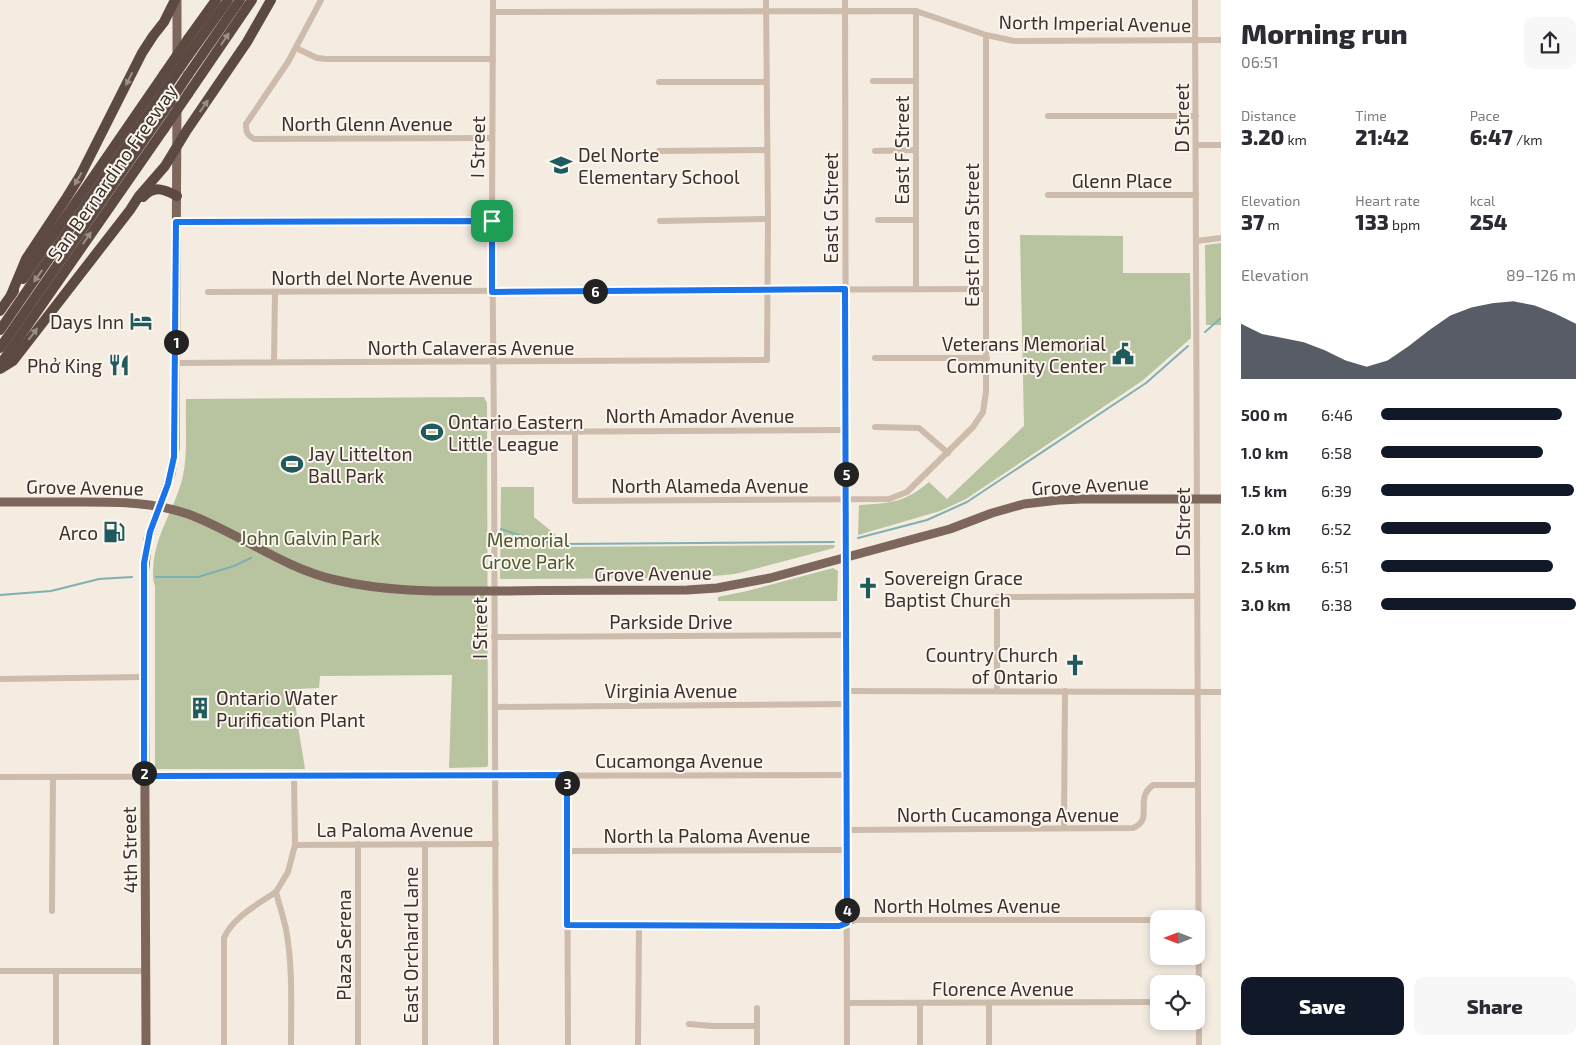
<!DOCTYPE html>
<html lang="en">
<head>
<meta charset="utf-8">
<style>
  :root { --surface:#fff; --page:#f7f7f7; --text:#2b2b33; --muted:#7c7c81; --accent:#111827 }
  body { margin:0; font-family:"Exo 2",sans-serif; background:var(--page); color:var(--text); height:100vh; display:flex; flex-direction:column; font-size:19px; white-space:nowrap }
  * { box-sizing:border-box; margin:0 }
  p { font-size:16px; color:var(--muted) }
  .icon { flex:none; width:28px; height:28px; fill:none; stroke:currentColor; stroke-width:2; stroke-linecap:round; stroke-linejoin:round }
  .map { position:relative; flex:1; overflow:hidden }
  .sheet { display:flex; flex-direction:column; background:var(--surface); width:375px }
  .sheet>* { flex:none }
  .needle { width:32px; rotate:270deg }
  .tools { position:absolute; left:1150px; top:910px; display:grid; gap:10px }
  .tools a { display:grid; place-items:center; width:55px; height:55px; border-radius:10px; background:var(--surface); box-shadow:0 2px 8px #0003; font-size:25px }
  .pin { position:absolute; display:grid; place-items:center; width:42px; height:42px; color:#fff; margin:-21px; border-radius:10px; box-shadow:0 2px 8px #0006 }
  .km { position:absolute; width:25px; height:25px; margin:-12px; border-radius:50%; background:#222; color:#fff; font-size:14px; line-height:25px; text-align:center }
  .round { display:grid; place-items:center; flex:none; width:52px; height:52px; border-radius:10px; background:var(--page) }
  .summary { display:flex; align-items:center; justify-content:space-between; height:85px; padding:0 20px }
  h1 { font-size:28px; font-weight:800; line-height:38px }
  .stats { display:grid; grid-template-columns:repeat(3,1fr); gap:8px; height:85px; padding:5px 20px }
  .stats div { display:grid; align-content:center }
  .stats b { font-size:21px; font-weight:800 }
  .stats small { font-size:14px; font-weight:400 }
  .stats p { font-size:14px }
  .chart { height:140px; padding:10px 20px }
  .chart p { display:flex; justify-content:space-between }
  .chart svg { width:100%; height:90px; margin-top:5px; fill:var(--accent); opacity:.7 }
  .button { display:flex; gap:10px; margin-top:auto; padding:10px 20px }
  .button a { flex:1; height:58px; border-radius:10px; background:var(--accent); color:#fff; font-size:20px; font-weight:800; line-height:58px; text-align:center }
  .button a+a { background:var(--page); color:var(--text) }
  ul { padding:0 20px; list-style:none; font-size:16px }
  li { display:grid; grid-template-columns:80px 60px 1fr; align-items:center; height:38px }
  li i { height:12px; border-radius:6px; background:var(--accent) }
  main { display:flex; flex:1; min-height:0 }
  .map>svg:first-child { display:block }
</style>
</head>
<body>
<main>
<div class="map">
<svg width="1221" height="1045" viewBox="0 0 1221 1045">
  <rect width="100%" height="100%" fill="#f4ebe1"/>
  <!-- green -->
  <g fill="#b8c4a0">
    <path d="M1020 235 1123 236V273H1190L1191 338 1142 381 966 499 940 511 858 535 859 505C891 503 904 503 929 482L947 499 1024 426Z"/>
    <path d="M1221 243V325H1206L1205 245Z"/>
    <path d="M484 397 487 403 488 765 487 767 449 768 452 675 320 676 319 688 295 689C295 716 301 742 305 769H155V586C153 581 153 577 153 571 154 534 175 510 183 476 188 451 185 424 186 399Z"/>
    <path d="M501 487H534V517L556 535 557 547 835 545 834 548 735 574 693 578 500 579Z"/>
    <path d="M833 568 838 571 837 601H718V597L747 591Z"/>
  </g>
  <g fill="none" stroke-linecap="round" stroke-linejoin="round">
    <!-- stream -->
    <g stroke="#7fb0b2" stroke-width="2">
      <path d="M1205 332 1221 318"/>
      <path d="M501 529 537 541 563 544 834 542"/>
      <path d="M858 538 927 520 967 502 1146 383 1188 346"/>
      <path d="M156 577H198L234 566 251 558"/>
      <path d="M0 595 51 591 99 579 132 577"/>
    </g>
    <!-- minor -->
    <g stroke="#cdbbac" stroke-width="6">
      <path d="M321 0 288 62 246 124C246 132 247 135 254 139L492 138"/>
      <path d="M493 0 492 221 494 432 496 1045"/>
      <path d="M845 0 847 1045"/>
      <path d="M1195 0 1199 1045"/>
      <path d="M916 11V288"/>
      <path d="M493 12 916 11 986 35 1014 41 1221 40"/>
      <path d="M296 48 317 58 326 59H493"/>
      <path d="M873 81H916"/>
      <path d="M659 82H766"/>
      <path d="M1048 116H1196"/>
      <path d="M1196 145H1221"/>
      <path d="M659 151 767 150"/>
      <path d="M875 151 916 150"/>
      <path d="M1048 195H1196"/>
      <path d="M878 220H916"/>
      <path d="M660 221 768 219"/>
      <path d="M176 222 492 221"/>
      <path d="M1196 241 1221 238"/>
      <path d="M208 292 986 289"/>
      <path d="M875 358H987"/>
      <path d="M274 362 275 292"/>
      <path d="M175 363 767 360 768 219 766 0"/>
      <path d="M875 427 919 428 948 453"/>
      <path d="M575 430V501L889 499 907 492 973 427 983 412 986 392V35"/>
      <path d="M494 432 846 430"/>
      <path d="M494 637 847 635"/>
      <path d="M0 679 144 677"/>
      <path d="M997 690V597L1197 596"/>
      <path d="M847 691 1221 692"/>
      <path d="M495 707 847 704"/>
      <path d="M567 775 568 1045"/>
      <path d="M0 777 848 775"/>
      <path d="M1064 828 1065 691"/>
      <path d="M847 830 1133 828C1155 819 1133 800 1153 785H1198"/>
      <path d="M358 844V1045"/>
      <path d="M425 844V1045"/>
      <path d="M295 845 496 844"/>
      <path d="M567 851 846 850"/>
      <path d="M52 911 53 777"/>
      <path d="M567 925 839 926 856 920H1159"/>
      <path d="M0 971H146"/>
      <path d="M56 971V1045"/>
      <path d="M847 1003 1159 1002"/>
      <path d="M920 1003V1045"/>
      <path d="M757 1008V1045"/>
      <path d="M689 1024 712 1026H757"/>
      <path d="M224 1045V938C232 918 258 904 276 892"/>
      <path d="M291 1045C291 1006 293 967 286 929 283 916 279 904 276 892L288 872 295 845 294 776"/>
      <path d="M638 1045 639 925"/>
      <path d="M989 1045V1003"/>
    </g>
    <!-- major -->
    <g stroke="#7d675c" stroke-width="9">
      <path d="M177 0V57"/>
      <path d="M0 502C28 502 55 502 83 502 120 502 152 502 188 514 239 533 283 568 336 580 391 593 446 591 502 591 563 590 625 590 687 590L717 588 770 578 950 529 992 513 1024 504 1059 500 1082 499H1221"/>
      <path d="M146 1045 144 575 148 539 171 474 175 449 177 107"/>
    </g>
    <!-- highway -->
    <g stroke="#5c4a42" stroke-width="10">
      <path d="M188 39 216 0"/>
      <path d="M188 56 228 0"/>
      <path d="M188 75 240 0"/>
      <path d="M188 94 252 0"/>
      <path d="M143 197C154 185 164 189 177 196"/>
      <path d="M23 279 164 74"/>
      <path d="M11 295 26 259 67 197 80 176 142 53 153 36 164 22 175 0"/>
      <path d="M0 311 14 291"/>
      <path d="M0 330 164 91"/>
      <path d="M0 348 164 111"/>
      <path d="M0 365 164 129"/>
      <path d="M0 369 13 361 130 210 139 196 165 166 187 130 247 42 271 0"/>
    </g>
    <!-- highway-bridge -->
    <g stroke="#5c4a42" stroke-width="10">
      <path d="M164 74 188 39"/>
      <path d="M164 91 188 56"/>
      <path d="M164 111 188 75"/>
      <path d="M164 129 188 94"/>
    </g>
  </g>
  <!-- one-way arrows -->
  <defs><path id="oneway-solid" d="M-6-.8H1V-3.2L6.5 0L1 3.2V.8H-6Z" transform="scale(1.25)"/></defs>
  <g fill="#9c8e87">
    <use href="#oneway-solid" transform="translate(225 39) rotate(-56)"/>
    <use href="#oneway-solid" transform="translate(129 79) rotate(116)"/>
    <use href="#oneway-solid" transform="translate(204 106) rotate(-55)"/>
    <use href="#oneway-solid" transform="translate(78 179) rotate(119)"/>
    <use href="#oneway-solid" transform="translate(87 238) rotate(-55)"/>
    <use href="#oneway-solid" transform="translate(38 276) rotate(125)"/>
    <use href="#oneway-solid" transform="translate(33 334) rotate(-52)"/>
  </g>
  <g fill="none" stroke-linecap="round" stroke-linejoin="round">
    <!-- route casing -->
    <g stroke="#fff" stroke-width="10">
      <path id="route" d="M492 221V292L845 289 847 923 839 926 567 925V775L144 776V563L150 532 168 484 174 457 176 222Z"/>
    </g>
    <!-- route -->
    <use href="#route" stroke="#1a73e8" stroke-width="6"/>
  </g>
  <!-- icons -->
  <defs>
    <g id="school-bare" transform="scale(1.725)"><path d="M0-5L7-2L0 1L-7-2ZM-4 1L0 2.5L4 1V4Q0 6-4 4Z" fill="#1f5a5e" stroke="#fbf5ee" stroke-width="2.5" paint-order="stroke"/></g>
    <g id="hotel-bare" transform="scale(1.725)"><path d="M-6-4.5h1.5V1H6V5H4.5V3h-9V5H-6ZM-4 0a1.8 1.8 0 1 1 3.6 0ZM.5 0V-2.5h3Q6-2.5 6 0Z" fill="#1f5a5e" stroke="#fbf5ee" stroke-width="2.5" paint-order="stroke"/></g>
    <g id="civic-bare" transform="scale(1.725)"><path d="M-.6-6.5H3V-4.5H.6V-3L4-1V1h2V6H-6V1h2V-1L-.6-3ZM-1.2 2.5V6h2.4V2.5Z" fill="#1f5a5e" stroke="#fbf5ee" stroke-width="2.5" paint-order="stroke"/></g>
    <g id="restaurant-bare" transform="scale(1.725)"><path d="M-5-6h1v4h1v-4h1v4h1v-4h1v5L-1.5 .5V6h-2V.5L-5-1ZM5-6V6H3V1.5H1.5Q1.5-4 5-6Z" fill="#1f5a5e" stroke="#fbf5ee" stroke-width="2.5" paint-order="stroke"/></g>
    <g id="stadium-bare" transform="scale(1.725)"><path d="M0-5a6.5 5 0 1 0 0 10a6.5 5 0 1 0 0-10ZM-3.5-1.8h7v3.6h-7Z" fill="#1f5a5e" stroke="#fbf5ee" stroke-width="2.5" paint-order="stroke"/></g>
    <g id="fuel-bare" transform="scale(1.725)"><path d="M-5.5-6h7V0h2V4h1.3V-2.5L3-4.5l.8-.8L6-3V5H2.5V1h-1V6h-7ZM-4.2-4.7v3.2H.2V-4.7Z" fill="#1f5a5e" stroke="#fbf5ee" stroke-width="2.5" paint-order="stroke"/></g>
    <g id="church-bare" transform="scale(1.725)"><path d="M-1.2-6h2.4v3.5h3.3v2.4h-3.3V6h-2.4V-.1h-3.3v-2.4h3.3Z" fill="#1f5a5e" stroke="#fbf5ee" stroke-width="2.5" paint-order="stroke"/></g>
    <g id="building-bare" transform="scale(1.725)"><path d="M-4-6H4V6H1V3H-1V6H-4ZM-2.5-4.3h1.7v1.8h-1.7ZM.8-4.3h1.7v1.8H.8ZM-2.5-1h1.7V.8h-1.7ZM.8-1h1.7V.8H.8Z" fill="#1f5a5e" stroke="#fbf5ee" stroke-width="2.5" paint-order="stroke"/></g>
  </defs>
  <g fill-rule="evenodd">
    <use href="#school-bare" x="561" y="165"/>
    <use href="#hotel-bare" x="141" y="321"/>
    <use href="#civic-bare" x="1123" y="354"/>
    <use href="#restaurant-bare" x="119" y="365"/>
    <use href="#stadium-bare" x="432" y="432"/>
    <use href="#stadium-bare" x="292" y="464"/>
    <use href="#fuel-bare" x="114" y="532"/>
    <use href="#church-bare" x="868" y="588"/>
    <use href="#church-bare" x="1075" y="665"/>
    <use href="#building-bare" x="200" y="708"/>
  </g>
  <g text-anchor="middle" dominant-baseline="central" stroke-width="4" stroke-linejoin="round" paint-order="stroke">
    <!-- street labels -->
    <g font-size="19" fill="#3b302b" stroke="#fbf5ee">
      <text transform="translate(1095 23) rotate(1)">North Imperial Avenue</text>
      <text transform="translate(1181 118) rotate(-90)">D Street</text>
      <text x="367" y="123">North Glenn Avenue</text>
      <text transform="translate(477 147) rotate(-89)">I Street</text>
      <text transform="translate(901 150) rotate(-90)">East F Street</text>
      <text transform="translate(112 172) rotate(-55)">San Bernardino Freeway</text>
      <text x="1122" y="180">Glenn Place</text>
      <text transform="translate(830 208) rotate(-90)">East G Street</text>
      <text transform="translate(971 235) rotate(-90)">East Flora Street</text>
      <text x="372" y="277">North del Norte Avenue</text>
      <text x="471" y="347">North Calaveras Avenue</text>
      <text x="700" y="415">North Amador Avenue</text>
      <text x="710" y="485">North Alameda Avenue</text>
      <text transform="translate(1090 485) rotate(-3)">Grove Avenue</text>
      <text transform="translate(85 487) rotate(1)">Grove Avenue</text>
      <text transform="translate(1182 522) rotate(-90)">D Street</text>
      <text transform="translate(653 573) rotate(-1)">Grove Avenue</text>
      <text x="671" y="621">Parkside Drive</text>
      <text transform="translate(479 628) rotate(-90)">I Street</text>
      <text x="671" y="690">Virginia Avenue</text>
      <text x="679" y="760">Cucamonga Avenue</text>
      <text x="1008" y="814">North Cucamonga Avenue</text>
      <text x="395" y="829">La Paloma Avenue</text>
      <text x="707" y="835">North la Paloma Avenue</text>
      <text transform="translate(129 850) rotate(-91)">4th Street</text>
      <text x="967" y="905">North Holmes Avenue</text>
      <text transform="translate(343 945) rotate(-90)">Plaza Serena</text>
      <text transform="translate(410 945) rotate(-90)">East Orchard Lane</text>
      <text x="1003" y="988">Florence Avenue</text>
    </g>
    <!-- poi labels -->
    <g font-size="19" fill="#3b302b" stroke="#fbf5ee" text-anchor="start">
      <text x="578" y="154">Del Norte<tspan x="578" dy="22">Elementary School</tspan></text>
      <text x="124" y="321" text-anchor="end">Days Inn</text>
      <text x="1106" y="343" text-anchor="end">Veterans Memorial<tspan x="1106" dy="22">Community Center</tspan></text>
      <text x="102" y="365" text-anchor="end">Phở King</text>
      <text x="448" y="421">Ontario Eastern<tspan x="448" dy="22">Little League</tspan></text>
      <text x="308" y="453">Jay Littelton<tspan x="308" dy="22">Ball Park</tspan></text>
      <text x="98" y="532" text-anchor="end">Arco</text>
      <text x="884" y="577">Sovereign Grace<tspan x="884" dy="22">Baptist Church</tspan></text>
      <text x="1058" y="654" text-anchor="end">Country Church<tspan x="1058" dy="22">of Ontario</tspan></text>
      <text x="216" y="697">Ontario Water<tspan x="216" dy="22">Purification Plant</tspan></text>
    </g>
    <!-- park labels -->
    <g font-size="19" fill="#4a5a2e" stroke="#fbf5ee">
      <text x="310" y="537">John Galvin Park</text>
      <text x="528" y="539">Memorial<tspan x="528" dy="22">Grove Park</tspan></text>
    </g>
  </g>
</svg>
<div class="tools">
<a><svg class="needle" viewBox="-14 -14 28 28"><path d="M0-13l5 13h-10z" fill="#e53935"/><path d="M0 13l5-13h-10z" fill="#7c7c81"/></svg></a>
<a><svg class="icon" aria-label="locate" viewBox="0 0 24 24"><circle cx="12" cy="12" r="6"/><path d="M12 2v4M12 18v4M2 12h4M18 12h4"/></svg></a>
</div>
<div class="pin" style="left:492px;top:221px;background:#1e9e55"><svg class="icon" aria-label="arrive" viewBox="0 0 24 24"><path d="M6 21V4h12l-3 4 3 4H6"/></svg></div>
<b class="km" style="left:176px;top:342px">1</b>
<b class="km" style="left:144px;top:773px">2</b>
<b class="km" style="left:567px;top:783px">3</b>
<b class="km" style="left:847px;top:910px">4</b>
<b class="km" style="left:846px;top:474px">5</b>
<b class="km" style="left:595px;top:291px">6</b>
</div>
<section class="sheet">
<div class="summary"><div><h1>Morning run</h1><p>06:51</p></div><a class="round"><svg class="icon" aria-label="share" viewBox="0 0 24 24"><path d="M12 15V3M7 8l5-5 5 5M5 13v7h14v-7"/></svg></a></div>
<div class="stats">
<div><p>Distance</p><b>3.20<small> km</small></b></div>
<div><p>Time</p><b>21:42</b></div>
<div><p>Pace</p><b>6:47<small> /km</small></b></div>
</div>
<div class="stats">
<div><p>Elevation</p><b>37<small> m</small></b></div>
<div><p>Heart rate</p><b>133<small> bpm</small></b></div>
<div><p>kcal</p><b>254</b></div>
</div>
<div class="chart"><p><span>Elevation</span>89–126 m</p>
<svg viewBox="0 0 160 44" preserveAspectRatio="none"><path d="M0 44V17L10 22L20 24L30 26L40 30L50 35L60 38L70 35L80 28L90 20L100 13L110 9L120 7L130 6L140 8L150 12L160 17V44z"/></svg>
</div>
<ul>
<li><b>500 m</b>6:46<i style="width:93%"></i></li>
<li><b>1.0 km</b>6:58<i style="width:83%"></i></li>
<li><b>1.5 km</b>6:39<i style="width:99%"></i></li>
<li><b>2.0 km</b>6:52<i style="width:87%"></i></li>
<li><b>2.5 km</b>6:51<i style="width:88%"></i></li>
<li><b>3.0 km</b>6:38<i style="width:100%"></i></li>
</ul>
<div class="button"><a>Save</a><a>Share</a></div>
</section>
</main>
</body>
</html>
